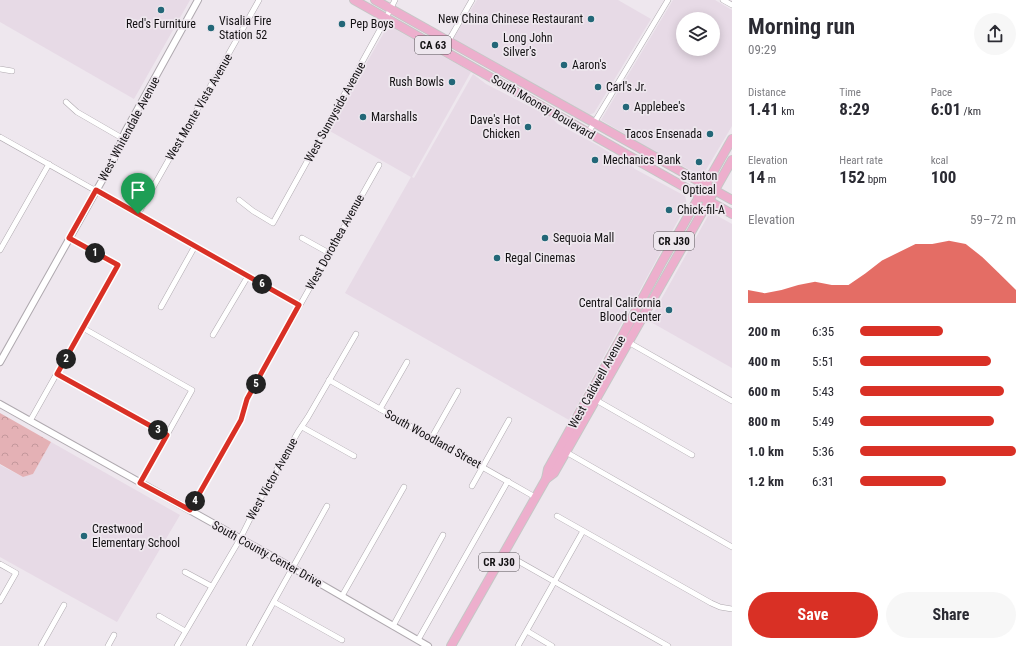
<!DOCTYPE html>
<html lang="en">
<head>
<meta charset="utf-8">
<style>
  :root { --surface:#fff; --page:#f7f7f7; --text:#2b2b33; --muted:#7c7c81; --accent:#d93025 }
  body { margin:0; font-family:"Roboto Condensed",sans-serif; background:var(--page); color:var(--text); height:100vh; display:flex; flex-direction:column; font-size:15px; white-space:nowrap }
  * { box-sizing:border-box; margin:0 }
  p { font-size:13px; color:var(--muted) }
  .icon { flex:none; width:22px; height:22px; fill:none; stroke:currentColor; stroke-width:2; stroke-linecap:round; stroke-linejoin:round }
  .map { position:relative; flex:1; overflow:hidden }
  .drawer { display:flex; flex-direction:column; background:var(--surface); width:300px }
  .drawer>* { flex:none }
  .tools { position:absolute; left:676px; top:12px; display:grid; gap:8px }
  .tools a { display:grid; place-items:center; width:44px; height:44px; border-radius:50%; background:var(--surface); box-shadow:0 2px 10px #0003; font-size:20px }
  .pin { position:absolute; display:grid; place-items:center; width:34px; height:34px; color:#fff; margin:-41px -17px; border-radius:50% 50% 50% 0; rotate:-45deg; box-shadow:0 0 4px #0007 }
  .pin .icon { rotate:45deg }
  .km { position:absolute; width:20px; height:20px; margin:-10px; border-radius:50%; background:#222; color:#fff; font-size:11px; line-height:20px; text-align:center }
  .round { display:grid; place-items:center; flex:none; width:42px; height:42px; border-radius:21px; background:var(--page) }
  .head { display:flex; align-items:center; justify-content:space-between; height:68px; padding:0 16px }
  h1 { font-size:22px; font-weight:700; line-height:30px }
  .figures { display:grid; grid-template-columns:repeat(3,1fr); gap:6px; height:68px; padding:4px 16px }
  .figures div { display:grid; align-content:center }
  .figures b { font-size:17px; font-weight:700 }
  .figures small { font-size:11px; font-weight:400 }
  .figures p { font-size:11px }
  .chart { height:112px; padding:8px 16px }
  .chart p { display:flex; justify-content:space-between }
  .chart svg { width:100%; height:72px; margin-top:4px; fill:var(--accent); opacity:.7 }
  .button { display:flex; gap:8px; margin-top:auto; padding:8px 16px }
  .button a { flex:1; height:46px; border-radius:24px; background:var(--accent); color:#fff; font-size:16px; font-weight:700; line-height:46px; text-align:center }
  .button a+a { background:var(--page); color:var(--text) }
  ul { padding:0 16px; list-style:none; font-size:13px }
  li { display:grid; grid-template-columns:64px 48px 1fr; align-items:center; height:30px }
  li i { height:10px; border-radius:5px; background:var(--accent) }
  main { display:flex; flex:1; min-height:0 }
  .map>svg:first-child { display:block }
</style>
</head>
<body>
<main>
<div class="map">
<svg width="732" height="646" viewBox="0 0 732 646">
  <defs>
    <pattern id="forest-crowns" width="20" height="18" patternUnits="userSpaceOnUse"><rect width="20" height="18" fill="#e4b1b5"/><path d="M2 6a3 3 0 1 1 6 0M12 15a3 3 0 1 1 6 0" fill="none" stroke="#c3979b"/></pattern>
  </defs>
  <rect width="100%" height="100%" fill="#eee7ee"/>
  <!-- built -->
  <g fill="#e7dae6" fill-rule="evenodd">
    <path d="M0 0H190L134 99 0 22Z"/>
    <path d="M477 0H618L651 19 594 113 589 115 453 39Z"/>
    <path d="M673 0H715L732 10V126L703 175 688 169 681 165H679L632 140 625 134 601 120ZM683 19H713V49H683Z"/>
    <path d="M393 28 471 72 412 177 414 178 473 74 486 84 552 118 558 124 599 146 618 158H621L628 162 635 169 685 196 687 204 569 420 345 293 411 177 328 130 386 29Z"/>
    <path d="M716 215 732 224V368L649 321 708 216Z"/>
    <path d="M51 442 180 515 117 622 0 557V465L23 477 33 474Z"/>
  </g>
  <!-- forest -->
  <path fill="url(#forest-crowns)" d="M0 413 51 442 33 474 23 477 0 464Z"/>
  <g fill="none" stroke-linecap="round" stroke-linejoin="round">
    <!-- minor casing -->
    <g stroke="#afa9af" stroke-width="6">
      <g id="minor">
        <path d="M723 0 732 5"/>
        <path d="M449 40 472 0"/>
        <path d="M0 69 12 71"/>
        <path d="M66 102 77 112 122 138"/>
        <path d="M588 133 668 0"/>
        <path d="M0 137 299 305"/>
        <path d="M239 200 253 211 273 223 382 26 395 0"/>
        <path d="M138 214 259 0"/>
        <path d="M302 238 329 253"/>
        <path d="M0 250 49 164"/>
        <path d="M161 307 195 246"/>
        <path d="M83 328 192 390 140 483"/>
        <path d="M213 335 248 276"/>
        <path d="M621 338 732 401"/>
        <path d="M57 374 167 435"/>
        <path d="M329 380 535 497"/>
        <path d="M596 400 692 455"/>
        <path d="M380 409 407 362"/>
        <path d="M30 421 118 265 69 238"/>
        <path d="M302 427 354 456"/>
        <path d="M432 437 458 391"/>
        <path d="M566 452 732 547"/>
        <path d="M472 486 509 420"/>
        <path d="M190 510 241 420 247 399 379 165"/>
        <path d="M557 516 711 603 720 607 732 609"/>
        <path d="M504 553 668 646"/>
        <path d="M0 564 16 573 0 601"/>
        <path d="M185 572 211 586"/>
        <path d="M342 596 404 487"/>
        <path d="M274 602 342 640"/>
        <path d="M159 616 185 631"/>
        <path d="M393 626 443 535"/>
        <path d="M527 631 552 646"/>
        <path d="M418 640 508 481"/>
        <path d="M41 646 64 605"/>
        <path d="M108 646 114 635"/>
        <path d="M177 646 240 539 260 499 298 432 308 417 356 334"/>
        <path d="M249 646 327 506"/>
        <path d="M518 646 583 531"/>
      </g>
    </g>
    <!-- tertiary casing -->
    <g stroke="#afa9af" stroke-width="8">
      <g id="tertiary">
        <path d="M0 362 113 161 125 132 198 0"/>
        <path d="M0 404 293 568 428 646"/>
      </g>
    </g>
    <!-- primary casing -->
    <g stroke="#c6c6c6" stroke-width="10">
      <g id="primary">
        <path d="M354 0 732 214"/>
        <path d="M375 0 732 200"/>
        <path d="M546 479 548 469 621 338 662 262 732 139"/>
        <path d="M451 646 546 479 554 473 732 160"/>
      </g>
    </g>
    <!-- minor -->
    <use href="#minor" stroke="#fff" stroke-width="5"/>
    <!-- tertiary -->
    <use href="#tertiary" stroke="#fff" stroke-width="6"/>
    <!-- primary -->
    <use href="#primary" stroke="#edafcd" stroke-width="8"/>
  </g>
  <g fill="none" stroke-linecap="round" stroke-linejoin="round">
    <!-- route casing -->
    <g stroke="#fff" stroke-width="8">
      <path id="route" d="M96 190 299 305 247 399 241 420 190 510 140 483 167 435 57 374 118 265 69 238Z"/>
    </g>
    <!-- route -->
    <use href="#route" stroke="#d93025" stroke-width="5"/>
  </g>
  <!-- markers -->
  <g fill="#236778" stroke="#eee7ee" stroke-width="1.5">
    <circle cx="161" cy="10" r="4"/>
    <circle cx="591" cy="19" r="4"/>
    <circle cx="342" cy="24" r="4"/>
    <circle cx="211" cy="28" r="4"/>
    <circle cx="495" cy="45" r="4"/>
    <circle cx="564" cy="65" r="4"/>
    <circle cx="452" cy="82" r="4"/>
    <circle cx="598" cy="87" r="4"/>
    <circle cx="626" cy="107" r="4"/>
    <circle cx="363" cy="117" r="4"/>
    <circle cx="528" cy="127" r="4"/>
    <circle cx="710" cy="134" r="4"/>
    <circle cx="595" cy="160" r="4"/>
    <circle cx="699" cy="162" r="4"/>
    <circle cx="669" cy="210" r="4"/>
    <circle cx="545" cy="238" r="4"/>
    <circle cx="497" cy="258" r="4"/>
    <circle cx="669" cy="310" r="4"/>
    <circle cx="84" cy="536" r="4"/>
  </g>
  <g text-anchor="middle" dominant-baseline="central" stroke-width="3.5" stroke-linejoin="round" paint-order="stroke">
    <!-- shield labels -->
    <g fill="#eee7ee" stroke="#555155" stroke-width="1">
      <rect x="415" y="36" width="36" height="18" rx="3"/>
      <rect x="654" y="232" width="40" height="18" rx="3"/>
      <rect x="479" y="553" width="40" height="18" rx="3"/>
    </g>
    <g font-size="11" font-weight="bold" fill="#131113">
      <text x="433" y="45">CA 63</text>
      <text x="674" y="241">CR J30</text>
      <text x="499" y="562">CR J30</text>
    </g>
    <!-- poi labels -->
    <g font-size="12" fill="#131113" stroke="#eee7ee" text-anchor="start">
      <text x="583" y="19" text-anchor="end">New China Chinese Restaurant</text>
      <text x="219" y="21">Visalia Fire<tspan x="219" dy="14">Station 52</tspan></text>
      <text x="161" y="24" text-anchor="middle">Red's Furniture</text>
      <text x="350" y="24">Pep Boys</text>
      <text x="503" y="38">Long John<tspan x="503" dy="14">Silver's</tspan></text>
      <text x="572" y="65">Aaron's</text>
      <text x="444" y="82" text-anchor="end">Rush Bowls</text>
      <text x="606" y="87">Carl's Jr.</text>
      <text x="634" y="107">Applebee's</text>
      <text x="371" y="117">Marshalls</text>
      <text x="520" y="120" text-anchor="end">Dave's Hot<tspan x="520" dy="14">Chicken</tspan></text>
      <text x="702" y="134" text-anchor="end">Tacos Ensenada</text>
      <text x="603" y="160">Mechanics Bank</text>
      <text x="699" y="176" text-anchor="middle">Stanton<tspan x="699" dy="14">Optical</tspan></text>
      <text x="677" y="210">Chick-fil-A</text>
      <text x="553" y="238">Sequoia Mall</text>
      <text x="505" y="258">Regal Cinemas</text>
      <text x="661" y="303" text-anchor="end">Central California<tspan x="661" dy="14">Blood Center</tspan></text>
      <text x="92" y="529">Crestwood<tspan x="92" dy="14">Elementary School</tspan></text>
    </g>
    <!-- street labels -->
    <g font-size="12" fill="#131113" stroke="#eee7ee">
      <text transform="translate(199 107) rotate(-60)">West Monte Vista Avenue</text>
      <text transform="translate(543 107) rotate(30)">South Mooney Boulevard</text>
      <text transform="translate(335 112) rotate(-61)">West Sunnyside Avenue</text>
      <text transform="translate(129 129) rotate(-62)">West Whitendale Avenue</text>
      <text transform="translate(335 242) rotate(-61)">West Dorothea Avenue</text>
      <text transform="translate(597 382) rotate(-61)">West Caldwell Avenue</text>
      <text transform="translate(433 439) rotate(29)">South Woodland Street</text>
      <text transform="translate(272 479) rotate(-61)">West Victor Avenue</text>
      <text transform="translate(267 554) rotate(29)">South County Center Drive</text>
    </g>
  </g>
</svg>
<div class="tools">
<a><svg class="icon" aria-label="layers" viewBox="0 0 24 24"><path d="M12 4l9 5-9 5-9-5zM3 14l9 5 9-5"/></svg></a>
</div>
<div class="pin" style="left:138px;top:214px;background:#1e9e55"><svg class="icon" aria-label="arrive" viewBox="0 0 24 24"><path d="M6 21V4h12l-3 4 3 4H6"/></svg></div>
<b class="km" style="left:95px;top:253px">1</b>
<b class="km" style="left:66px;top:359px">2</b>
<b class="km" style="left:158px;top:430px">3</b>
<b class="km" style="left:195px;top:501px">4</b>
<b class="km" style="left:256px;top:384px">5</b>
<b class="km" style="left:262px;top:284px">6</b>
</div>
<section class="drawer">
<div class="head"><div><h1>Morning run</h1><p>09:29</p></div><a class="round"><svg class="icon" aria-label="share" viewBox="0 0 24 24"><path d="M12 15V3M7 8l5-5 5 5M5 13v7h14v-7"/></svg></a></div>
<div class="figures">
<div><p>Distance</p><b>1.41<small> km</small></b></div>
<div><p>Time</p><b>8:29</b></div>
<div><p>Pace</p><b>6:01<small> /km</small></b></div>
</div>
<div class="figures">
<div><p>Elevation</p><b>14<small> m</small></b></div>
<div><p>Heart rate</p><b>152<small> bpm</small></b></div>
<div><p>kcal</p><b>100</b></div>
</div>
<div class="chart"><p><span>Elevation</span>59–72 m</p>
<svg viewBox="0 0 160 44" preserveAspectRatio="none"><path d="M0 44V36L10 38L20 36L30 33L40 31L50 33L60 33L70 26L80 18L90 13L100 8L110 8L120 6L130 8L140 16L150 26L160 36V44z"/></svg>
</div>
<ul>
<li><b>200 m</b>6:35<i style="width:53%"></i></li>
<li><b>400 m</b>5:51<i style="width:84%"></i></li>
<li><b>600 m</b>5:43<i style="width:92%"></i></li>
<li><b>800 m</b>5:49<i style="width:86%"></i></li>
<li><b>1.0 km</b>5:36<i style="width:100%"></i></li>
<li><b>1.2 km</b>6:31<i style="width:55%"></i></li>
</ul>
<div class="button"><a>Save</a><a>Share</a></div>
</section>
</main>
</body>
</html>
